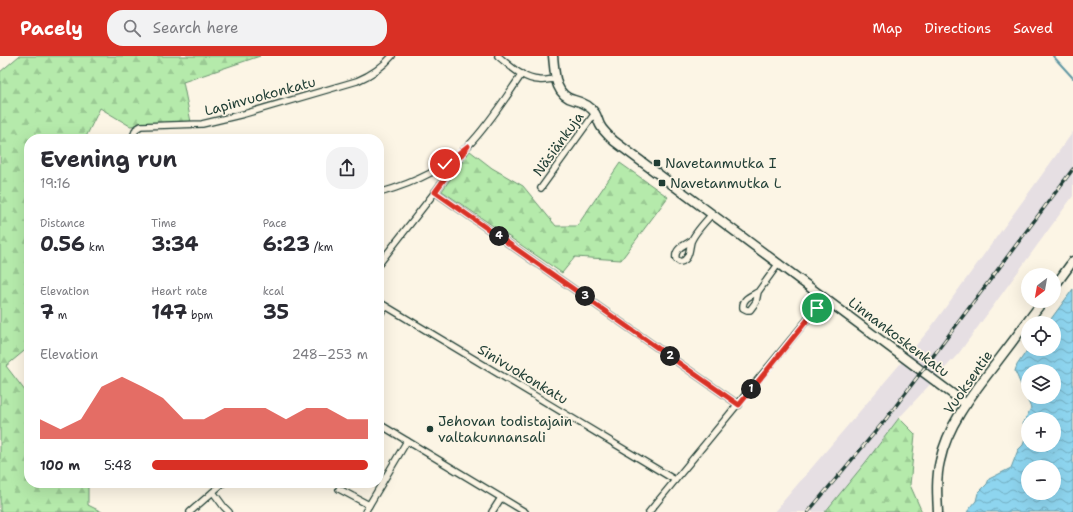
<!DOCTYPE html>
<html lang="en">
<head>
<meta charset="utf-8">
<style>
  :root { --surface:#fff; --page:#f2f2f3; --text:#2b2b33; --muted:#7c7c81; --accent:#d93025 }
  body { margin:0; font-family:"Shantell Sans",sans-serif; background:var(--page); color:var(--text); height:100vh; display:flex; flex-direction:column; font-size:15px; white-space:nowrap }
  * { box-sizing:border-box; margin:0 }
  p { font-size:13px; color:var(--muted) }
  .icon { flex:none; width:22px; height:22px; fill:none; stroke:currentColor; stroke-width:2; stroke-linecap:round; stroke-linejoin:round }
  .map { position:relative; flex:1; overflow:hidden }
  .details { position:absolute; left:24px; top:78px; width:360px; height:354px; display:flex; flex-direction:column; background:var(--surface); border-radius:16px; box-shadow:0 4px 16px #0002 }
  .details>* { flex:none }
  .needle { width:26px; rotate:211deg }
  .fabs { position:absolute; left:1021px; top:212px; display:grid; gap:8px }
  .fabs a { display:grid; place-items:center; width:40px; height:40px; border-radius:50%; background:var(--surface); box-shadow:0 4px 16px #0002; font-size:20px }
  .pin { position:absolute; display:grid; place-items:center; width:34px; height:34px; color:#fff; margin:-17px; border:2px solid #fff; border-radius:50%; box-shadow:0 1px 4px #0007 }
  .km { position:absolute; width:20px; height:20px; margin:-10px; border-radius:50%; background:#222; color:#fff; font-size:11px; line-height:20px; text-align:center }
  .round { display:grid; place-items:center; flex:none; width:42px; height:42px; border-radius:16px; background:var(--page) }
  .head { display:flex; align-items:center; justify-content:space-between; height:68px; padding:0 16px }
  h1 { font-size:22px; font-weight:700; line-height:30px }
  .stats { display:grid; grid-template-columns:repeat(3,1fr); gap:6px; height:68px; padding:4px 16px }
  .stats div { display:grid; align-content:center }
  .stats b { font-size:20px; font-weight:700 }
  .stats small { font-size:11px; font-weight:400 }
  .stats p { font-size:11px }
  .chart { height:112px; padding:8px 16px }
  .chart p { display:flex; justify-content:space-between }
  .chart svg { width:100%; height:72px; margin-top:4px; fill:var(--accent); opacity:.7 }
  ul { padding:0 16px; list-style:none; font-size:13px }
  li { display:grid; grid-template-columns:64px 48px 1fr; align-items:center; height:30px }
  li i { height:10px; border-radius:5px; background:var(--accent) }
  header { display:flex; align-items:center; gap:24px; box-sizing:border-box; height:56px; padding:0 20px; background:var(--accent); color:#fff }
  header strong { font-size:19px }
  nav { display:flex; gap:22px; margin-inline-start:auto; font-size:14px }
  .search { width:280px; height:36px; background:var(--page); display:flex; align-items:center; gap:10px; box-sizing:border-box; padding:0 14px; border-radius:16px; color:var(--muted); font-size:15px }
  .map>svg:first-child { display:block }
</style>
</head>
<body>
<header>
<strong>Pacely</strong>
<div class="search"><svg class="icon" aria-label="search" viewBox="0 0 24 24"><circle cx="10" cy="10" r="6"/><path d="M15 15l6 6"/></svg>Search here</div>
<nav><a>Map</a><a>Directions</a><a>Saved</a></nav>
</header>
<div class="map">
<svg width="1073" height="456" viewBox="0 0 1073 456">
  <defs>
    <pattern id="forest-firs" width="22" height="20" patternUnits="userSpaceOnUse"><rect width="22" height="20" fill="#b5eaab"/><path d="M5 1l3.5 6h-7zM16 11l3.5 6h-7z" fill="#9bca94"/></pattern>
    <pattern id="water-waves" width="16" height="10" patternUnits="userSpaceOnUse"><rect width="16" height="10" fill="#8ed5ef"/><path d="M0 5q4-4 8 0t8 0" fill="none" stroke="#73aec2"/></pattern>
  </defs>
  <rect width="100%" height="100%" fill="#fcf5e5"/>
  <filter id="ink" filterUnits="userSpaceOnUse"><feTurbulence type="fractalNoise" baseFrequency=".025" numOctaves="2"/><feDisplacementMap in="SourceGraphic" scale="8" xChannelSelector="R" yChannelSelector="G"/><feConvolveMatrix kernelMatrix="1 2 1 2 8 2 1 2 1" color-interpolation-filters="sRGB"/></filter>
  <g filter="url(#ink)">
    <!-- built -->
    <path fill="#e6dfe3" d="M1073 76V140L959 297 899 362 865 407 825 456H774L929 274Z"/>
    <!-- forest -->
    <g fill="url(#forest-firs)" stroke="#6a9470">
      <path d="M19 0H260L183 26 191 66 130 70 100 52 85 83H29V291L6 310 29 340V427H88V449L102 456H0V16Z"/>
      <path d="M470 95 492 112 523 130 556 170H577L620 107 668 141 621 204 575 201 562 217 442 135Z"/>
      <path d="M899 362 915 378 910 429 922 456H825L865 407Z"/>
    </g>
    <!-- water -->
    <path fill="url(#water-waves)" stroke="#6298a4" fill-rule="evenodd" d="M1073 233V456H967L976 445 978 437 987 428 989 423 1011 412 1018 394 1023 389 1027 378 1023 368 1031 352 1015 315 1017 309 1028 293H1054V267H1048ZM1028 315H1054V341H1028ZM1028 363H1054V389H1028ZM1028 411H1054V437H1028Z"/>
    <g fill="none" stroke-linecap="round" stroke-linejoin="round">
      <!-- stream -->
      <path stroke="#6298a4" stroke-width="2" d="M1053 0 1073 22"/>
      <!-- street casing -->
      <g stroke="#1f3d34" stroke-width="8">
        <g id="street">
          <path d="M498 0C509 9 524 24 539 24 545 25 550 23 556 23"/>
          <path d="M132 83 136 73 141 70 202 68 244 58 357 25C371 19 382 12 392 0"/>
          <path d="M541 132 595 57"/>
          <path d="M435 136 739 349"/>
          <path d="M379 137C411 128 444 114 468 90 488 70 506 41 522 18"/>
          <path d="M691 185C684 189 674 193 676 203L680 206C690 204 689 193 691 186 694 177 706 165 712 158"/>
          <path d="M379 208 435 136 464 95"/>
          <path d="M758 236C751 240 742 242 743 252L747 254H750L756 246 758 236 779 207"/>
          <path d="M379 246 675 424"/>
          <path d="M379 260 385 250"/>
          <path d="M379 368 525 456"/>
          <path d="M339 433 369 449"/>
          <path d="M213 436 224 451 229 456"/>
          <path d="M190 456 223 427"/>
          <path d="M365 456 407 385"/>
          <path d="M492 456 501 442"/>
          <path d="M649 456 825 242"/>
        </g>
      </g>
      <!-- secondary casing -->
      <g stroke="#1f3d34" stroke-width="11">
        <g id="secondary">
          <path d="M553 0C555 17 554 39 574 44 582 46 590 50 595 57 597 60 598 65 600 69 603 75 609 80 614 85L966 348"/>
          <path d="M1054 231 1073 205"/>
          <path d="M938 456C937 439 936 421 940 405 948 367 975 335 997 306 1013 285 1028 265 1043 245"/>
        </g>
      </g>
      <!-- street -->
      <use href="#street" stroke="#fcf5e5" stroke-width="5.5"/>
      <!-- secondary -->
      <use href="#secondary" stroke="#fcf5e5" stroke-width="8"/>
      <!-- rail casing -->
      <g stroke="#1f3d34" stroke-width="3.5">
        <path id="rail" d="M808 456 886 363 1073 113"/>
      </g>
      <!-- rail -->
      <use href="#rail" stroke="#fcf5e5" stroke-width="2" stroke-dasharray="6" stroke-linecap="butt"/>
    </g>
  </g>
  <g fill="none" stroke-linecap="round" stroke-linejoin="round" filter="url(#ink)">
    <!-- route casing -->
    <g stroke="#fff" stroke-width="8">
      <path id="route" d="M445 108 468 90 435 136 739 349 817 252"/>
    </g>
    <!-- route -->
    <use href="#route" stroke="#d93025" stroke-width="5"/>
  </g>
  <!-- markers -->
  <g fill="#1f3d34" stroke="#fcf5e5" stroke-width="1.5">
    <rect x="653" y="103" width="8" height="8" rx="2"/>
    <rect x="658" y="123" width="8" height="8" rx="2"/>
    <circle cx="430" cy="373" r="4"/>
  </g>
  <g text-anchor="middle" dominant-baseline="central" stroke-width="3.5" stroke-linejoin="round" paint-order="stroke">
    <!-- street labels -->
    <g font-size="14" fill="#1f3d34" stroke="#fcf5e5">
      <text transform="translate(260 40) rotate(-15)">Lapinvuokonkatu</text>
      <text transform="translate(558 88) rotate(-54)">Näsiänkuja</text>
      <text transform="translate(899 281) rotate(37)">Linnankoskenkatu</text>
      <text transform="translate(523 318) rotate(31)">Sinivuokonkatu</text>
      <text transform="translate(968 326) rotate(-55)">Vuoksentie</text>
    </g>
    <!-- poi labels -->
    <g font-size="14" fill="#1f3d34" stroke="#fcf5e5" text-anchor="start">
      <text x="665" y="107">Navetanmutka I</text>
      <text x="670" y="127">Navetanmutka L</text>
      <text x="438" y="365">Jehovan todistajain<tspan x="438" dy="16">valtakunnansali</tspan></text>
    </g>
  </g>
</svg>
<div class="fabs">
<a><svg class="needle" viewBox="-14 -14 28 28"><path d="M0-13l5 13h-10z" fill="#e53935"/><path d="M0 13l5-13h-10z" fill="#7c7c81"/></svg></a>
<a><svg class="icon" aria-label="locate" viewBox="0 0 24 24"><circle cx="12" cy="12" r="6"/><path d="M12 2v4M12 18v4M2 12h4M18 12h4"/></svg></a>
<a><svg class="icon" aria-label="layers" viewBox="0 0 24 24"><path d="M12 4l9 5-9 5-9-5zM3 14l9 5 9-5"/></svg></a>
<a>+</a>
<a>−</a>
</div>
<div class="pin" style="left:817px;top:252px;background:#1e9e55"><svg class="icon" aria-label="arrive" viewBox="0 0 24 24"><path d="M6 21V4h12l-3 4 3 4H6"/></svg></div>
<div class="pin" style="left:445px;top:108px;background:#d93025"><svg class="icon" aria-label="check" viewBox="0 0 24 24"><path d="M5 12l5 5 9-10"/></svg></div>
<b class="km" style="left:751px;top:333px">1</b>
<b class="km" style="left:670px;top:300px">2</b>
<b class="km" style="left:585px;top:240px">3</b>
<b class="km" style="left:499px;top:180px">4</b>
<section class="details">
<div class="head"><div><h1>Evening run</h1><p>19:16</p></div><a class="round"><svg class="icon" aria-label="share" viewBox="0 0 24 24"><path d="M12 15V3M7 8l5-5 5 5M5 13v7h14v-7"/></svg></a></div>
<div class="stats">
<div><p>Distance</p><b>0.56<small> km</small></b></div>
<div><p>Time</p><b>3:34</b></div>
<div><p>Pace</p><b>6:23<small> /km</small></b></div>
</div>
<div class="stats">
<div><p>Elevation</p><b>7<small> m</small></b></div>
<div><p>Heart rate</p><b>147<small> bpm</small></b></div>
<div><p>kcal</p><b>35</b></div>
</div>
<div class="chart"><p><span>Elevation</span>248–253 m</p>
<svg viewBox="0 0 160 44" preserveAspectRatio="none"><path d="M0 44V32L10 38L20 32L30 12L40 6L50 12L60 19L70 32L80 32L90 25L100 25L110 25L120 32L130 25L140 25L150 32L160 32V44z"/></svg>
</div>
<ul>
<li><b>100 m</b>5:48<i style="width:100%"></i></li>
</ul>
</section>
</div>
</body>
</html>
